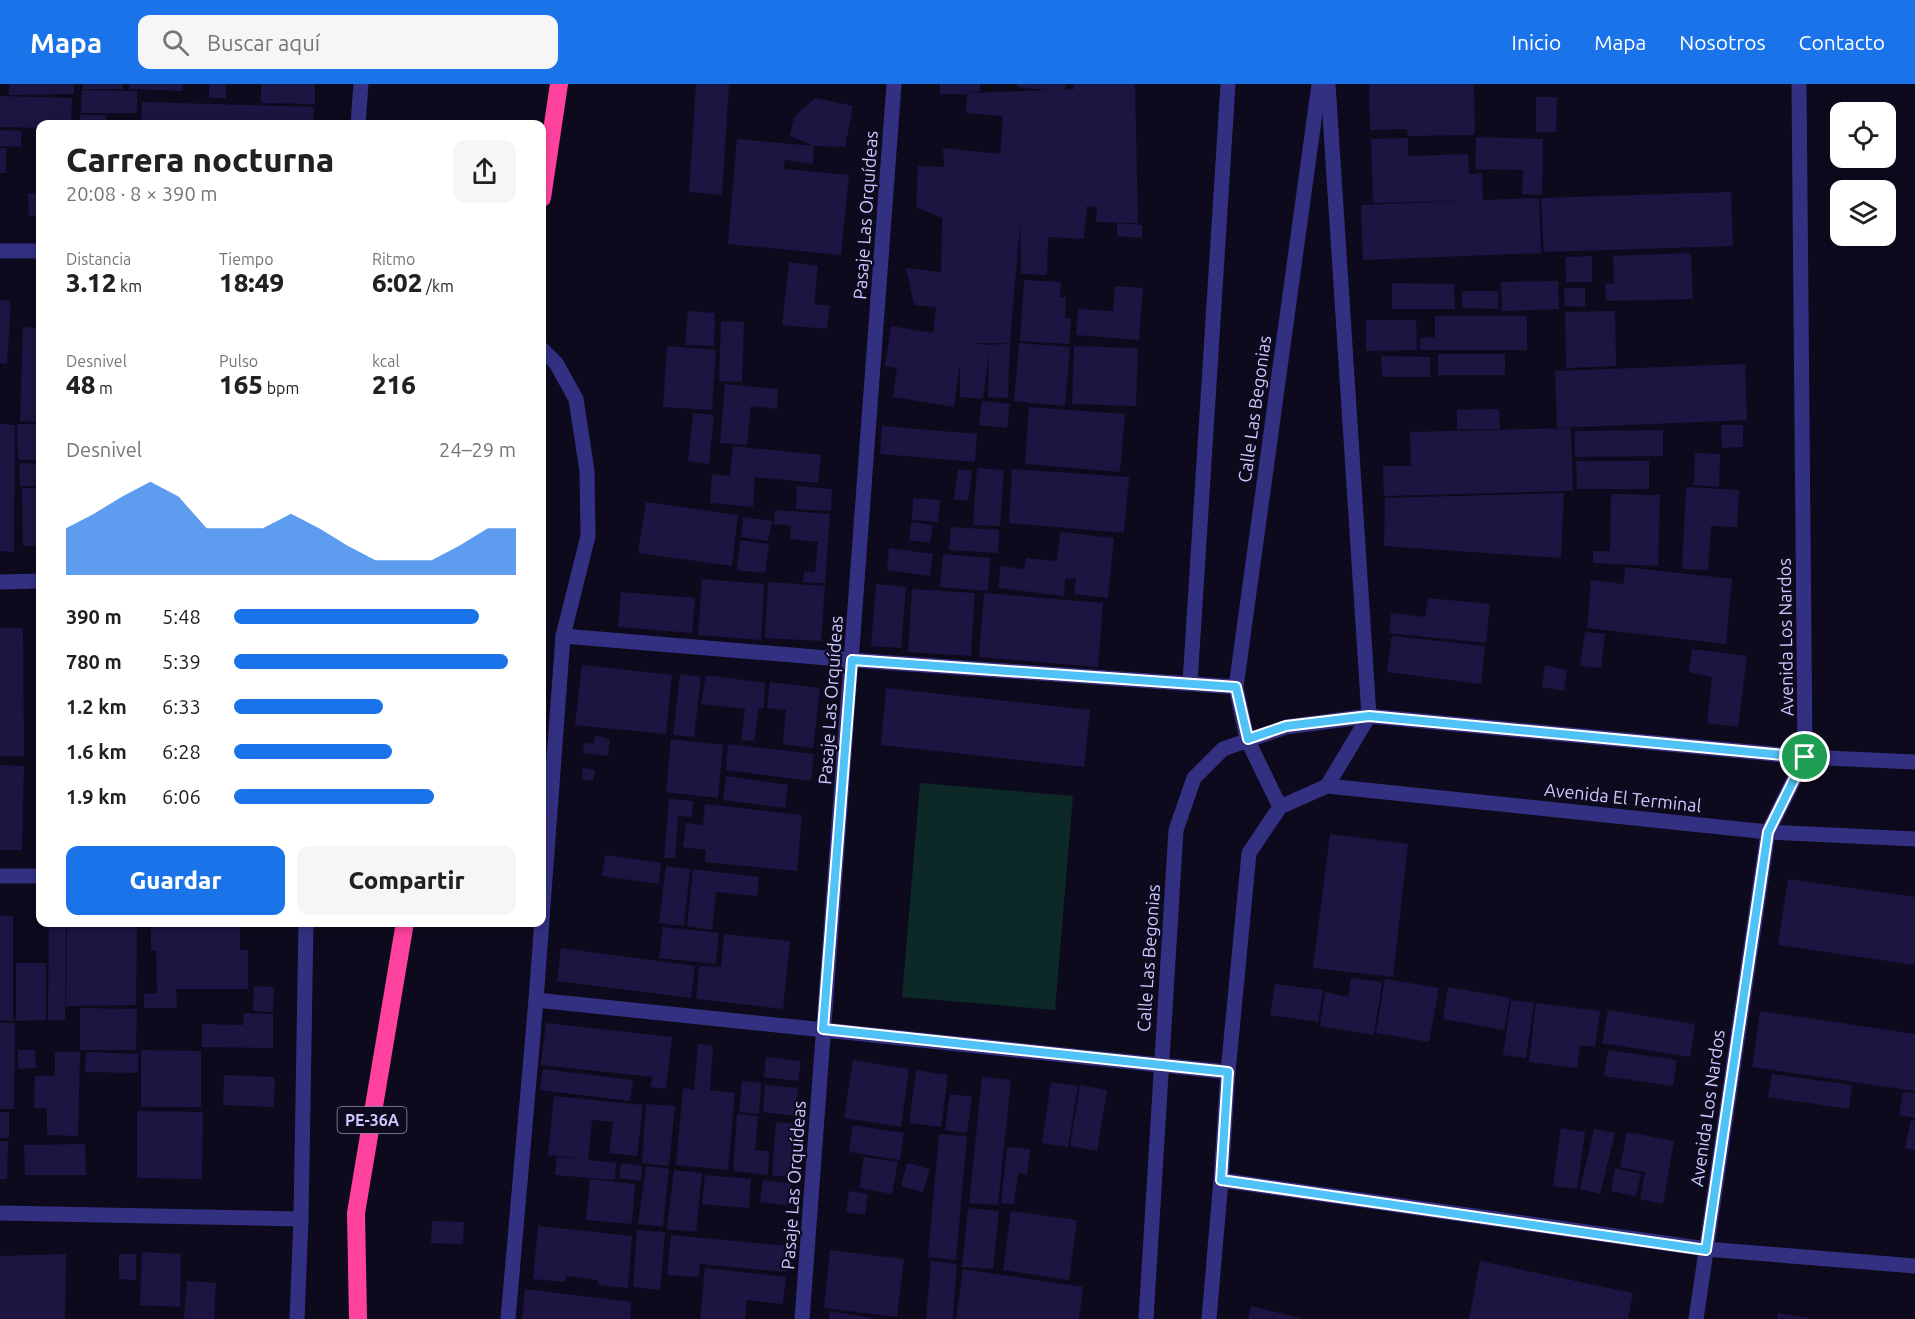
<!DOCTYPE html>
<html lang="es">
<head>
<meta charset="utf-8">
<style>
  :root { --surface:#fff; --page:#f6f6f6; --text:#202124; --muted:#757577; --accent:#1a73e8 }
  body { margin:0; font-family:Ubuntu,sans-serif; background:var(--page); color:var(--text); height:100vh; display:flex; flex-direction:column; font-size:22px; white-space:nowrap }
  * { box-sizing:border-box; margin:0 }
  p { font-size:20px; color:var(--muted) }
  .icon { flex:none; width:33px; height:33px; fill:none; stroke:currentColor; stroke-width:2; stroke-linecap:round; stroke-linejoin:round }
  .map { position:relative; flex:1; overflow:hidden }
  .details { position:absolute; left:36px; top:36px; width:510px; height:807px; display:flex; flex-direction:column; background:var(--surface); border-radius:12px; box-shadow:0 3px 9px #0003 }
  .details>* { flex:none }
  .controls { position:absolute; left:1830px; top:18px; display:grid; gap:12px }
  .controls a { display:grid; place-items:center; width:66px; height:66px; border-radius:12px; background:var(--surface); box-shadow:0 3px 9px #0003; font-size:30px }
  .pin { position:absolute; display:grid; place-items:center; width:51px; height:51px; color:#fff; margin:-26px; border:3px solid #fff; border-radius:50%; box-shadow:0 2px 6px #0007 }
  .round { display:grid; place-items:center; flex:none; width:63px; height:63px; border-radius:12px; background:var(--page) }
  .overview { display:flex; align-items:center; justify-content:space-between; height:102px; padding:0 30px }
  h1 { font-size:33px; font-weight:800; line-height:45px }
  .figures { display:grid; grid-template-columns:repeat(3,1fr); gap:9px; height:102px; padding:6px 30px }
  .figures div { display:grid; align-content:center }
  .figures b { font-size:26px; font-weight:800 }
  .figures small { font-size:16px; font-weight:400 }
  .figures p { font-size:16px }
  .chart { height:168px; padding:12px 30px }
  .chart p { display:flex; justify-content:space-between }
  .chart svg { width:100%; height:108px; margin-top:6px; fill:var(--accent); opacity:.7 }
  .action { display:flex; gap:12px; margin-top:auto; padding:12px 30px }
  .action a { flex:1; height:69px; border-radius:12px; background:var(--accent); color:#fff; font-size:24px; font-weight:800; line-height:69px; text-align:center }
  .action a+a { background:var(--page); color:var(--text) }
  ul { padding:0 30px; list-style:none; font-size:20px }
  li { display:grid; grid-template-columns:96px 72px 1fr; align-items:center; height:45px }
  li i { height:15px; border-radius:8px; background:var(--accent) }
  header { display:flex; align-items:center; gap:36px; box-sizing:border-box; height:84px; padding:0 30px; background:var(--accent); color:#fff }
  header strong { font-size:28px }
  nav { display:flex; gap:33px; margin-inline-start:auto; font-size:21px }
  .search { width:420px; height:54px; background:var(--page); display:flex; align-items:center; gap:15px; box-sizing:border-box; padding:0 21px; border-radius:12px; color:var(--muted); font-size:22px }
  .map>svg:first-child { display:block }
</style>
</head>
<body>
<header>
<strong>Mapa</strong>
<div class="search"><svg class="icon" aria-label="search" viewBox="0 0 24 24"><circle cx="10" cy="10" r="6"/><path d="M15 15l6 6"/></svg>Buscar aquí</div>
<nav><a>Inicio</a><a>Mapa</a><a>Nosotros</a><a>Contacto</a></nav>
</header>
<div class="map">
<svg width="1915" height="1235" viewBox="0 0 1915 1235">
  <rect width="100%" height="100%" fill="#0d0a1e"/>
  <!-- green -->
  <path fill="#0c2827" d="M920 699 1073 712 1055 926 902 913Z"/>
  <!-- building -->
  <g fill="#1d1441">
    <path d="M9 0H74V10L9 11Z"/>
    <rect x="83" y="0" width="40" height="5"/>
    <path d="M129 0H183V7L129 5Z"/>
    <rect x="209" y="0" width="17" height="14"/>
    <path d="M261 0H315V20L261 19Z"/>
    <path d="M696 0H729L722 111 689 108Z"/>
    <path d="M940 0H980V7L970 9 1047 6 1017 3V0H1066L1064 6 1074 5V0H1135L1138 139 1096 138 1097 123 1087 122 1084 155 1048 153 1047 191 1021 190 1020 141 1010 259H973L990 261 1010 259 1008 314 988 313 989 270 983 315 960 313V279L954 323 893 313 897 284 885 282 891 242 933 249 936 223 914 221 906 184 941 188 942 134 916 123 918 82 944 83 943 64 1000 70 1003 32 966 29 967 10H940Z"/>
    <path d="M1369 0H1474L1475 51 1408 52 1407 45 1370 46Z"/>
    <path d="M82 6 137 7V29H81Z"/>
    <path d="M0 12 72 14 71 40H40V44L0 43Z"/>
    <path d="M1536 13H1557L1556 48H1536Z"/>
    <path d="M815 14 853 22 845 63 814 62 790 52 794 33Z"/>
    <path d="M142 18 314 23 313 40H141Z"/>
    <rect x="80" y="31" width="26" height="9"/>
    <path d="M0 46 21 47V63L0 62Z"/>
    <path d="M1476 53 1543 55 1542 111 1522 110 1523 86 1475 85Z"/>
    <path d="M1408 54V72L1468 70 1469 90 1482 89 1483 116 1539 114 1541 169 1363 176 1361 121 1469 117 1373 119 1371 55Z"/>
    <path d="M737 55 814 62 813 80 785 76 784 85 849 91 841 171 728 160Z"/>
    <rect x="0" y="64" width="6" height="25"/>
    <path d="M1731 108 1733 162 1544 168 1541 114Z"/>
    <path d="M28 109H40V132H29Z"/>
    <path d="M1117 139 1142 141V154L1117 152Z"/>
    <path d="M1691 169 1693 215 1606 217 1605 200 1614 199 1613 172Z"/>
    <path d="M1592 172V198H1566L1565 173Z"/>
    <path d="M789 178 818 182 814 220 830 222 827 245 782 241Z"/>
    <path d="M1024 196 1061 198 1060 213H1066L1065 234H1071L1069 260 1020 257Z"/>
    <path d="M1558 197 1559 225 1502 227 1501 198Z"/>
    <path d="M1392 199 1454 200 1455 225H1392Z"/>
    <path d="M1115 202 1143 204 1139 256 1076 251 1078 225 1113 227Z"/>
    <path d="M1564 204H1585V223L1565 222Z"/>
    <path d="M1462 207H1498V225L1462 224Z"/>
    <path d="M0 216 11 217 7 280 0 279Z"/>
    <path d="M688 227 715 229 714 262 685 261Z"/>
    <path d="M1615 227 1616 282 1566 284 1565 228Z"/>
    <path d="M1435 232H1527V266H1420V254L1435 253Z"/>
    <path d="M1366 236H1416L1417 266 1366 267Z"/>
    <path d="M721 237 744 238 742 298 719 297Z"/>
    <path d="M23 243 40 244V338L20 337Z"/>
    <path d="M1019 259 1070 263 1065 322 1014 317Z"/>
    <path d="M667 262 716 266 712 326 663 323Z"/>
    <path d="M1074 262 1138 264 1136 322 1072 320Z"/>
    <rect x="1438" y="270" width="67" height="21"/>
    <path d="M1381 272 1430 273V293H1382Z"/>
    <path d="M1745 280 1747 336 1557 344 1555 287Z"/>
    <path d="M725 300 778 305 777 325 751 322 747 361 720 359Z"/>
    <path d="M982 317 1010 320 1007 344 979 341Z"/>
    <path d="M1029 323 1125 330 1120 388 1025 380Z"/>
    <path d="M1499 325 1500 345H1457V326Z"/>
    <path d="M693 329 714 331 709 380 688 377Z"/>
    <path d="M0 340 15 341 14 468 0 467Z"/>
    <path d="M17 340H40V376H18Z"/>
    <path d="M1721 341H1743V363L1722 364Z"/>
    <path d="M882 342 977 350 975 378 880 370Z"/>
    <path d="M1571 344 1573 407 1384 412 1383 382H1411L1410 348Z"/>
    <path d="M1663 346V372L1575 373V347Z"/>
    <path d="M733 362 821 371 818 399 755 393 753 423 710 419 712 390 730 392Z"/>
    <path d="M1695 369 1720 370 1719 403 1694 401Z"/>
    <path d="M1576 377H1649V405H1577Z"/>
    <path d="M19 379 40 380V402H20Z"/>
    <path d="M977 384 1004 386 1000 442 973 441Z"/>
    <path d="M958 385 972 387 968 417 954 415Z"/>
    <path d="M1012 385 1129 393 1124 449 1009 439Z"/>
    <path d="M797 402 832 405 831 427 796 425Z"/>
    <path d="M1686 403 1739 406 1737 443 1711 442 1708 486 1682 485Z"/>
    <path d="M22 404H40V462H23Z"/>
    <path d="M1564 409 1561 474 1384 462 1385 414Z"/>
    <path d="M1611 410 1660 411 1658 482 1593 479V467H1610Z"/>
    <path d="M913 414 940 416 938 438 912 436Z"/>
    <path d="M646 418 738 431 732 482 638 469Z"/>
    <path d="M775 426 830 430 825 499 803 498 804 487 815 488 818 458 790 455 791 442 774 440Z"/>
    <path d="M743 433 772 437 768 457 741 453Z"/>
    <path d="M911 438 933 441 930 459 909 456Z"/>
    <path d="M951 443 999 446 998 469 949 466Z"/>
    <path d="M1060 448 1114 454 1108 514 1074 510 1076 495 1065 494 1064 512 998 504 1001 482 1024 485 1026 474 1057 477Z"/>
    <path d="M740 456 769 460 765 489 737 486Z"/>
    <path d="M889 464 933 470 930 492 887 486Z"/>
    <path d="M943 470 990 474 988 507 940 503Z"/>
    <path d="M1625 483 1732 495 1726 560 1587 544 1591 496 1624 500Z"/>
    <path d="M702 495 764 500 761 556 698 551Z"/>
    <path d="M768 498 825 502 821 557 765 554Z"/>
    <path d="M876 500 906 503 901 564 871 562Z"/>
    <path d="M912 505 975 509 971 572 908 568Z"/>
    <path d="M621 508 695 514 692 549 618 543Z"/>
    <path d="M984 509 1103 519 1098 583 979 573Z"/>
    <path d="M1428 514 1490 520 1486 559 1389 549 1391 529 1425 533Z"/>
    <path d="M0 544H23L24 672H0Z"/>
    <path d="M1585 548 1605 550 1601 584 1580 582Z"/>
    <path d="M1392 552 1485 562 1481 600 1387 588Z"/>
    <path d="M1692 565 1747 572 1738 643 1707 639 1712 593 1689 588Z"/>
    <path d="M582 581 672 591 666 650 575 641Z"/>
    <path d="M1545 581 1567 586 1564 607 1542 603Z"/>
    <path d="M680 590 701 593 694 653 673 651Z"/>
    <path d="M706 591 765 599 764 624H759L754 657 741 656 745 625 701 620Z"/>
    <path d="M770 598 820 604 813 664 783 660 786 626 767 624Z"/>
    <path d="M886 604 1090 626 1084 683 881 661Z"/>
    <path d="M595 652 610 655 608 672 583 669 584 659 594 660Z"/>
    <path d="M671 655 723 661 718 714 666 708Z"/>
    <path d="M728 660 814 670 811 697 726 686Z"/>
    <path d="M0 681 24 682 22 766H0Z"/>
    <path d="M583 684 595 686 593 697 581 695Z"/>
    <path d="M726 692 788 701 785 724 723 716Z"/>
    <path d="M669 715 693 717 692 733 678 732 675 774H664Z"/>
    <path d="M705 720 802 731 797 787 705 778 706 766 683 763 686 739 703 741Z"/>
    <path d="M1330 750 1408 760 1393 893 1313 884Z"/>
    <path d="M605 771 661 779 659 800 602 792Z"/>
    <path d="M666 782 690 785 684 842 659 839Z"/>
    <path d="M693 785 759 793 757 812 716 808 712 846 687 842Z"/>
    <path d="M1788 795 1915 813V881L1778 861Z"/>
    <path d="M0 832H13V937L0 936Z"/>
    <path d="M49 838H66L65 936H48Z"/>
    <path d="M67 838H137L136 921 66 922Z"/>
    <path d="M151 838 240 839V866H248V905H176L177 924H144V910L157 909 156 867H151Z"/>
    <path d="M663 843 719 849 716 880 659 874Z"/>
    <path d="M724 850 790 857 783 925 696 915 699 882 721 883Z"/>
    <path d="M561 864 695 882 691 914 557 897Z"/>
    <path d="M16 879H46V936L16 937Z"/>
    <path d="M1351 894 1382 898 1374 951 1320 942 1325 908 1348 913Z"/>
    <path d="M1385 895 1439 904 1429 958 1376 949Z"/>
    <path d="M1275 900 1323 906 1318 938 1270 931Z"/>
    <path d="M254 902 274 903 273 928 253 927Z"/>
    <path d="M1448 903 1510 914 1504 946 1443 935Z"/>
    <path d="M1511 916 1534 919 1526 974 1503 971Z"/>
    <path d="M1536 919 1600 927 1595 963 1580 961 1577 984 1529 978Z"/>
    <path d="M80 924 137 925 136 966H80Z"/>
    <path d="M1608 926 1695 940 1690 973 1602 959Z"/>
    <path d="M1760 927 1915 950V1007L1752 983Z"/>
    <path d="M244 929 273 930V964L202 963V940L243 941Z"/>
    <path d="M0 939H15L14 1025H0Z"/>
    <path d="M546 939 672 953 666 1005 650 1003 653 993 541 981Z"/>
    <path d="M698 960 713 962 710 1006 735 1009 728 1086 676 1081 683 1004 694 1006Z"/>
    <path d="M18 966H35L36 984 18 985Z"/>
    <path d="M141 966 201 967V1023H141Z"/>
    <path d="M1608 966 1677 976 1673 1002 1604 992Z"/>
    <path d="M55 968H80L78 1052 47 1051V1024H34L35 992H55Z"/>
    <path d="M86 968 138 970V989L85 988Z"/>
    <path d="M766 973 801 977 798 997 764 993Z"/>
    <path d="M853 976 909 985 901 1043 844 1034Z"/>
    <path d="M543 985 633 996 630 1017 540 1006Z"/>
    <path d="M916 986 948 991 941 1043 909 1039Z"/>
    <path d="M1772 990 1852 1001 1849 1025 1768 1013Z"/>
    <path d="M224 991 275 993 274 1023 223 1021Z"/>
    <path d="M982 993 1011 996 998 1121 969 1119Z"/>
    <path d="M742 997 761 999 759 1030 739 1028Z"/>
    <path d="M1051 998 1078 1002 1068 1063 1042 1059Z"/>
    <path d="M765 1001 798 1004 796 1032 763 1028Z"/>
    <path d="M1080 1001 1107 1006 1097 1067 1070 1062Z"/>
    <path d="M1903 1008 1915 1009V1034L1899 1031Z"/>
    <path d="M950 1010 972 1013 967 1049 945 1046Z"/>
    <path d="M554 1012 643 1021 637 1072 609 1069 613 1038 592 1036 588 1076 616 1079 615 1096 555 1091 557 1073 585 1075 548 1071Z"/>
    <path d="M646 1020 675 1022 669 1082 642 1079Z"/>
    <path d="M137 1027 203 1028 202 1095 137 1094Z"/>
    <rect x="0" y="1028" width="9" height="26"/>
    <path d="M737 1030 758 1032 755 1066 769 1067 768 1091 733 1087Z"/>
    <path d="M1911 1036 1915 1037V1066L1905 1064Z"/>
    <path d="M776 1038 795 1040 790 1093 772 1091Z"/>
    <path d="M853 1041 904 1049 900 1076 849 1068Z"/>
    <path d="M1561 1044 1585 1048 1577 1105 1553 1102Z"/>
    <path d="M1594 1045 1615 1049 1600 1110 1580 1105Z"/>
    <path d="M1627 1048 1674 1057 1663 1120 1640 1115 1645 1088 1620 1083Z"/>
    <path d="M939 1050 967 1052 956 1176 928 1173Z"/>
    <path d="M0 1057H8L7 1095H0Z"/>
    <path d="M85 1060 86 1091H25L24 1061Z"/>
    <path d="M1007 1063 1030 1065 1027 1091 1018 1089 1014 1120 1001 1119Z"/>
    <path d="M864 1073 898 1078 892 1110 859 1104Z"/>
    <path d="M621 1079 642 1082 641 1097 619 1094Z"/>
    <path d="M907 1079 930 1085 923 1108 901 1102Z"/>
    <path d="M646 1082 669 1085 663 1143 638 1140Z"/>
    <path d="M1615 1084 1641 1090 1636 1112 1611 1107Z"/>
    <path d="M674 1086 702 1089 696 1148 667 1145Z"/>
    <path d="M705 1091 751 1095 749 1124 702 1120Z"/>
    <path d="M590 1095 635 1100 632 1140 586 1136Z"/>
    <path d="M763 1096 791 1100 789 1122 760 1118Z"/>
    <path d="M849 1107 868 1110 865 1131 846 1128Z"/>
    <path d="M968 1124 999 1127 993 1185 962 1183Z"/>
    <path d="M1011 1127 1077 1136 1069 1196 1003 1186Z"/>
    <path d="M432 1137 464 1138 463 1160 431 1159Z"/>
    <path d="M538 1142 632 1152 628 1204 598 1201V1196L566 1192 565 1198 533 1195Z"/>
    <path d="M637 1146 665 1148 660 1206 633 1203Z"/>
    <path d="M671 1151 789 1162 787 1188 700 1180 699 1193 667 1191Z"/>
    <path d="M830 1166 904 1175 897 1233 824 1224Z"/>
    <path d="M142 1168 181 1170 180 1223 140 1221Z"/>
    <path d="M66 1170 65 1235H0V1172Z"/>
    <path d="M119 1170H136V1196L119 1195Z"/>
    <path d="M931 1177 957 1180 953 1235H926Z"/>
    <path d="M1480 1177 1633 1209 1628 1235H1469Z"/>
    <path d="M705 1184 786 1193 783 1220 747 1216 745 1235H700Z"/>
    <path d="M963 1185 1083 1203 1079 1235H956Z"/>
    <path d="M187 1197 216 1199 214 1235H184Z"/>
    <path d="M525 1205 631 1218 630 1235H522Z"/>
    <path d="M1251 1222 1300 1234V1235H1248Z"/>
    <path d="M830 1227 872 1234V1235H829Z"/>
    <path d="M1778 1229 1810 1234 1809 1235H1777Z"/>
  </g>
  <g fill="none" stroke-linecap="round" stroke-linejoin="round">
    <!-- minor -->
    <g stroke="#333082" stroke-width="15">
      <path d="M358 40 361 0"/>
      <path d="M0 167H40"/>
      <path d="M0 498 40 497"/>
      <path d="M563 552 852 576 1236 603"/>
      <path d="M1190 599 1228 0"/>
      <path d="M1327 702 1768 748 1915 755"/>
      <path d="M1280 723 1247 655 1236 603 1319 0"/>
      <path d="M0 792H40"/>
      <path d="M536 916 1228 988"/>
      <path d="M1221 1096 1706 1165 1915 1182"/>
      <path d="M0 1129 301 1135"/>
      <path d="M297 1235 301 1135 306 838"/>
      <path d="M508 1235 536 916 563 552 588 452 587 387 576 315 556 279 542 265"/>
      <path d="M802 1235 894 0"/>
      <path d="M1146 1235 1176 746 1194 694 1223 665 1286 643 1369 632 1805 673 1915 678"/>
      <path d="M1209 1235 1221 1096 1228 988 1249 769 1280 723 1327 702 1369 632 1328 0"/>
      <path d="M1696 1235 1768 748 1805 673 1799 0"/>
    </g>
    <!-- highway -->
    <g stroke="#ff429d" stroke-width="18">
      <path d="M542 114 559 0"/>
      <path d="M358 1235 356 1129 405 838"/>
    </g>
  </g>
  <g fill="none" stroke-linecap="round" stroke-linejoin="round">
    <!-- route casing -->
    <g stroke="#fff" stroke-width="12">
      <path id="route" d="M852 576 1236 603 1248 655 1286 642 1369 632 1805 673 1768 748 1706 1166 1221 1096 1228 988 823 945Z"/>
    </g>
    <!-- route -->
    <use href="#route" stroke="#4fc3f7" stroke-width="8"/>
  </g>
  <g text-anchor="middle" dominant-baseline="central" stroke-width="4.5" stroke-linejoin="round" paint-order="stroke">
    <!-- shield labels -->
    <rect fill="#0d0a1e" stroke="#938ebc" stroke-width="1.5" x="337.5" y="1023" width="69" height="26" rx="4.5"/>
    <g font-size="16" font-weight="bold" fill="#cdc7ff">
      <text x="372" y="1036">PE-36A</text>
    </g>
    <!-- street labels -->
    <g font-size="18" fill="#cdc7ff" stroke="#0d0a1e">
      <text transform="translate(865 131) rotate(-86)">Pasaje Las Orquídeas</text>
      <text transform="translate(1254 325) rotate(-82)">Calle Las Begonias</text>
      <text transform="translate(1785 553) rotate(-91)">Avenida Los Nardos</text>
      <text transform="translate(830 616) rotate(-86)">Pasaje Las Orquídeas</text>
      <text transform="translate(1623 713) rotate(6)">Avenida El Terminal</text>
      <text transform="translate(1148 874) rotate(-86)">Calle Las Begonias</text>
      <text transform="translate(1707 1024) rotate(-82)">Avenida Los Nardos</text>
      <text transform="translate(793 1101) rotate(-86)">Pasaje Las Orquídeas</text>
    </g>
  </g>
</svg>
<div class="controls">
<a><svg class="icon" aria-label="locate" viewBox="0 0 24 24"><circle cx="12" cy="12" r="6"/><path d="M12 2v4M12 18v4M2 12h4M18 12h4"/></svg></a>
<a><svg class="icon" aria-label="layers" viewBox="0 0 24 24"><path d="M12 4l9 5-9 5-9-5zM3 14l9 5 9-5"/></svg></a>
</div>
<div class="pin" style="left:1805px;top:673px;background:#1e9e55"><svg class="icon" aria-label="arrive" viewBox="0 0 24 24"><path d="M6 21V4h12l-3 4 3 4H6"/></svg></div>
<section class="details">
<div class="overview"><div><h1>Carrera nocturna</h1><p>20:08 · 8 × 390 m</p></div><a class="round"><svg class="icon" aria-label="share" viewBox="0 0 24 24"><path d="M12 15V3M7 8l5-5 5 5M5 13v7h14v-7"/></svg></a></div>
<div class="figures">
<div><p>Distancia</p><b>3.12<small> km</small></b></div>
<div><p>Tiempo</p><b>18:49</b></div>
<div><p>Ritmo</p><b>6:02<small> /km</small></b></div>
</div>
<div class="figures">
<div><p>Desnivel</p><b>48<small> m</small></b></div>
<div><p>Pulso</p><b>165<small> bpm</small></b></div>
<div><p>kcal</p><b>216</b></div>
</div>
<div class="chart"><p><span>Desnivel</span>24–29 m</p>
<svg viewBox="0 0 160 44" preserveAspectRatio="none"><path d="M0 44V25L10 19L20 12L30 6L40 12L50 25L60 25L70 25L80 19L90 25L100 32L110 38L120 38L130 38L140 32L150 25L160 25V44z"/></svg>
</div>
<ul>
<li><b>390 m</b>5:48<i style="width:87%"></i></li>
<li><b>780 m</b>5:39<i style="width:97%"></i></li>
<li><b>1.2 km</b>6:33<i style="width:53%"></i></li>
<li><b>1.6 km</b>6:28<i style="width:56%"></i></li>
<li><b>1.9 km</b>6:06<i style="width:71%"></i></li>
</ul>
<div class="action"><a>Guardar</a><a>Compartir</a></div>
</section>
</div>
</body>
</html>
